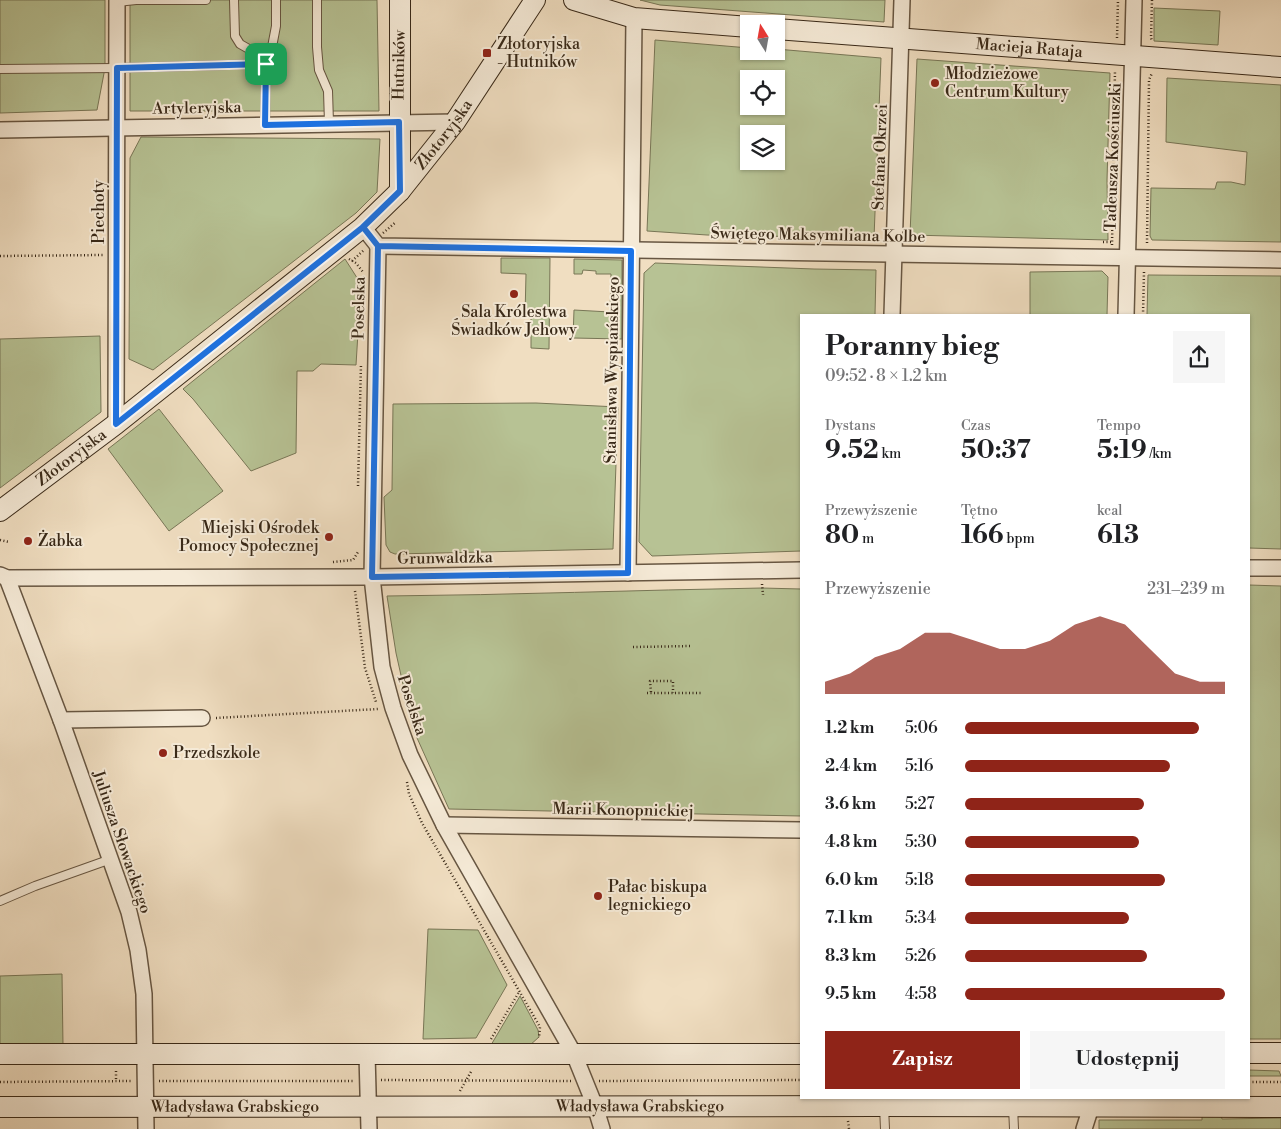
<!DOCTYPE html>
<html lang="pl">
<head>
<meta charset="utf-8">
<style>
  :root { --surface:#fff; --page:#f6f6f6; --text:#202124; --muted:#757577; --accent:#8f2418 }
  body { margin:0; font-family:"Libre Bodoni",serif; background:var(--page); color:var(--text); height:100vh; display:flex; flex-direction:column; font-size:19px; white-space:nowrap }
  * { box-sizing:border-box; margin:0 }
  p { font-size:16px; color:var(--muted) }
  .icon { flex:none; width:28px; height:28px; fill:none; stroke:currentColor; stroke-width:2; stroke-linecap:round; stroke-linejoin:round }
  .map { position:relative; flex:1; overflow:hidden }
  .panel { position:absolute; left:800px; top:314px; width:450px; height:785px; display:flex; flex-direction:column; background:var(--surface); border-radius:0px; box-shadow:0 1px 4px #0004 }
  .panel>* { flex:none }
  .needle { width:32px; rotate:349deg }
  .tools { position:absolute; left:740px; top:15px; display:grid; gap:10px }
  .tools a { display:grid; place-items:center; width:45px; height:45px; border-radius:0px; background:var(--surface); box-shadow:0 1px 4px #0004; font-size:25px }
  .pin { position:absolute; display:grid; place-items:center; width:42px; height:42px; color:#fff; margin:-21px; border-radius:10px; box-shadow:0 2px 8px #0006 }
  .round { display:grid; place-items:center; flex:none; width:52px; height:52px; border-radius:0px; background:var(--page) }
  .summary { display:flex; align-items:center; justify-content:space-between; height:85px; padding:0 25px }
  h1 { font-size:28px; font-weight:700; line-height:38px }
  .figures { display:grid; grid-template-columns:repeat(3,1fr); gap:8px; height:85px; padding:5px 25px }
  .figures div { display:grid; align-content:center }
  .figures b { font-size:25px; font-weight:700 }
  .figures small { font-size:14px; font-weight:400 }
  .figures p { font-size:14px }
  .chart { height:140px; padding:10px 25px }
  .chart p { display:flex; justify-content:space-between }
  .chart svg { width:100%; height:90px; margin-top:5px; fill:var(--accent); opacity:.7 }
  .button { display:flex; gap:10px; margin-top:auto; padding:10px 25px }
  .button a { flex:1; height:58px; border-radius:0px; background:var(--accent); color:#fff; font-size:20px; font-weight:700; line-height:58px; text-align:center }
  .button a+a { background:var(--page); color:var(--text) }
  ul { padding:0 25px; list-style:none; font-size:16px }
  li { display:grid; grid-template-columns:80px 60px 1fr; align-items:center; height:38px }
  li i { height:12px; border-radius:6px; background:var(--accent) }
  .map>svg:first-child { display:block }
</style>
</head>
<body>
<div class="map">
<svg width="1281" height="1129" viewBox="0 0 1281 1129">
  <rect width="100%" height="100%" fill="#f0dec1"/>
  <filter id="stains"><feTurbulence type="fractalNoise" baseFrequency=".004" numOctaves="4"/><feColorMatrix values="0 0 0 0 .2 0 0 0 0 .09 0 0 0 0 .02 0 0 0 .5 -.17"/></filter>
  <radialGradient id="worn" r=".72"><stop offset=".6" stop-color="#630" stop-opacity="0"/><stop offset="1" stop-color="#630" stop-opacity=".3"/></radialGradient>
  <!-- green -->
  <g fill="#b7c294" stroke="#787656" fill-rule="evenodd">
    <path d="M0 0H105V68L97 110 0 113Z"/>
    <path d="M130 0H377L379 111H130Z"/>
    <path d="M640 0H885L884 22 660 5Z"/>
    <path d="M1154 8 1220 11 1218 45 1154 41Z"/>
    <path d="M655 40 749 48V51H776V49L881 58 874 238 707 235 647 231ZM749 79H776V106H749ZM749 134H776V161H749Z"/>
    <path d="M917 59 1110 73 1107 180 1108 240 910 235Z"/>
    <path d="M1167 78 1281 85V242L1152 240 1150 236 1151 188 1215 189 1217 182H1231L1245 185 1247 152 1166 142Z"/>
    <path d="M141 137 380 139 377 192 356 213 153 370 129 359 130 158Z"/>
    <path d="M501 258H550L549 349 531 348V317L525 316 526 274 501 273Z"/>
    <path d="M345 259 361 284 356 365 321 364 313 371H297L296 453 251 471 193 399 183 389Z"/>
    <path d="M574 259 622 260V339L573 338 574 310 610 312 611 274H596V271L583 270 582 274H574Z"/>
    <path d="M655 263 814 269 876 270 875 315H801V551L652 556 639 542 644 273Z"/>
    <path d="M1102 271 1108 277 1107 315H1030V272Z"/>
    <path d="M1148 275 1281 276V549L1249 548V315H1147Z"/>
    <path d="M100 336 101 412 0 488V339Z"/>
    <path d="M536 403 618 407 613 549 395 554 390 552 386 545 384 497 392 490 393 404Z"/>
    <path d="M159 409 223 491 169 531 108 449Z"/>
    <path d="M1249 585 1281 586V1039H1249Z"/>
    <path d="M762 588 801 589V816L449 809 413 729 396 653 387 596C512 595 637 590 762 588Z"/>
    <path d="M428 929 478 930 507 985 476 1038 423 1039Z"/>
    <path d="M62 974 63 1046H0V976Z"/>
    <path d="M520 996 538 1030 539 1037 529 1046 491 1045Z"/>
    <path d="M1249 1070 1279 1071 1281 1076H1249Z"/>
    <path d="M1202 1115H1221L1222 1119 1281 1118V1129H1099V1120H1202Z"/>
  </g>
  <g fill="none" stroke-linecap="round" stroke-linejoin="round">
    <!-- lane casing -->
    <g stroke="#675642" stroke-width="10">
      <g id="lane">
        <path d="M234 0 235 36 240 44 254 52 272 47"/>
        <path d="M317 0V47L319 70 328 91 329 123"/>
        <path d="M117 2 136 0H206"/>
        <path d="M0 69 117 68 266 64"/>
        <path d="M265 125 266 64 272 47 276 26V0"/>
        <path d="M0 901 35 886 111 859"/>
        <path d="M884 1106 885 1129"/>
        <path d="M1013 1106 1014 1129"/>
      </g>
    </g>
    <!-- street casing -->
    <g stroke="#675642" stroke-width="18">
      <g id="street">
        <path d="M0 130 455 122"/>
        <path d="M363 227 378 246 1281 260"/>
        <path d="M378 246 372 577 382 667 393 708 410 755 444 825 574 1054 595 1106 602 1129"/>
        <path d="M892 315 902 0"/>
        <path d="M1126 315 1134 0"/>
        <path d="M116 424 117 0"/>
        <path d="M1249 568H1281"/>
        <path d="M628 573 634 18"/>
        <path d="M0 575 7 578 372 577 801 570"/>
        <path d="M7 578 61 720 129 912 138 950 144 994 146 1129"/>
        <path d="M61 720 202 718"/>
        <path d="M444 825 801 830"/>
        <path d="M367 1054 369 1129"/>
        <path d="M1084 1129 1091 1107 1092 1098"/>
      </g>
    </g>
    <!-- secondary casing -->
    <g stroke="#392918" stroke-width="22">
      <g id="secondary">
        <path d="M574 0 634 18 749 27"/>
        <path id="s1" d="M776 29 1281 67"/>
        <path d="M400 191V0"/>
        <path id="s2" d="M0 511 116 424 363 227 400 191 455 122 535 0"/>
        <path d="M1249 1053H1281"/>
        <path d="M0 1054H801"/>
        <path id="s3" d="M0 1107 876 1106 1281 1107"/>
      </g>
    </g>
    <!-- path -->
    <g stroke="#392918" stroke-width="2.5" stroke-dasharray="1 2.5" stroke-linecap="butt">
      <path d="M1152 0 1151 38 1152 41"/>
      <path d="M1117 38 1118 0"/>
      <path d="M383 233 396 222"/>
      <path d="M1103 242H1112"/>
      <path d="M1147 243 1149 80 1152 73"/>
      <path d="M1112 245 1115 70"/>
      <path d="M0 256 103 255"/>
      <path d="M349 259 356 263 363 272"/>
      <path d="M352 261 364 250"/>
      <path d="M1143 315 1144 272"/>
      <path d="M358 486 361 364"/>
      <path d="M0 540 9 542"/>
      <path d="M333 562 353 560 358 552"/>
      <path d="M762 584 763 595"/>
      <path d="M355 591 365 668 376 702"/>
      <path d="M633 647 692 646"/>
      <path d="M651 692 650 681H673V693"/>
      <path d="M647 693H702"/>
      <path d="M216 718 378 709"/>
      <path d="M407 782 409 794 422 823 540 1027 539 1038"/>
      <path d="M491 1039 519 992"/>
      <path d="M116 1071V1081"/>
      <path d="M381 1080 571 1081"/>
      <path d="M159 1081H353"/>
      <path d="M599 1081 801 1080"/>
      <path d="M0 1082 131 1081"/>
      <path d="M1249 1082H1281"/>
      <path d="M460 1091 472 1070"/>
      <path d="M848 1121 849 1129"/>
    </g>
    <!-- lane -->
    <use href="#lane" stroke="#f5ead7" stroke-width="8"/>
    <!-- street -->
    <use href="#street" stroke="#f5ead7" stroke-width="15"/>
    <!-- secondary -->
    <use href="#secondary" stroke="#f5ead7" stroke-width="20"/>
  </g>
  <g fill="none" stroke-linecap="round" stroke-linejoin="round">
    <!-- route casing -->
    <g stroke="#fff" stroke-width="10">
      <path id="route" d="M266 64 265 125 399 122 400 191 363 227 378 246 372 577 628 573 631 251 378 246 363 227 116 424 117 68 266 64"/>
    </g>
    <!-- route -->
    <use href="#route" stroke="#1a73e8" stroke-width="6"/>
  </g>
  <!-- markers -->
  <g fill="#8f2418" stroke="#f5ead7" stroke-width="2">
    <rect x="482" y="48" width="10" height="10" rx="2.5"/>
    <circle cx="935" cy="83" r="5"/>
    <circle cx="514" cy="294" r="5"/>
    <circle cx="329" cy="537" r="5"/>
    <circle cx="28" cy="541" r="5"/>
    <circle cx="163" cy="753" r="5"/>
    <circle cx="598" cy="896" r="5"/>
  </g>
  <g text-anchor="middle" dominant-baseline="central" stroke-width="4" stroke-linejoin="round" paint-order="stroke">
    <!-- poi labels -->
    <g font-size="16" fill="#392918" stroke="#f5ead7" text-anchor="start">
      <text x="497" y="44">Złotoryjska<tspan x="497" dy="18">- Hutników</tspan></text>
      <text x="945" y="74">Młodzieżowe<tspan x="945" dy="18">Centrum Kultury</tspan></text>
      <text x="514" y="312" text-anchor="middle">Sala Królestwa<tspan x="514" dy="18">Świadków Jehowy</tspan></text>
      <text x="319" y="528" text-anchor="end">Miejski Ośrodek<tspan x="319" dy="18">Pomocy Społecznej</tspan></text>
      <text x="38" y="541">Żabka</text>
      <text x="173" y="753">Przedszkole</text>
      <text x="608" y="887">Pałac biskupa<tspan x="608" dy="18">legnickiego</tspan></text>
    </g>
    <!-- street labels -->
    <g font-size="16" fill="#392918" stroke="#f5ead7">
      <text stroke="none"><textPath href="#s1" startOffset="254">Macieja Rataja</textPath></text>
      <text transform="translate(399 65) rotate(-89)">Hutników</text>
      <text transform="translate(197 108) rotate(-1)">Artyleryjska</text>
      <text stroke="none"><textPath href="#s2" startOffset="584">Złotoryjska</textPath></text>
      <text transform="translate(880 157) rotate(-88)">Stefana Okrzei</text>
      <text transform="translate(1113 157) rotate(-88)">Tadeusza Kościuszki</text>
      <text transform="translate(99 212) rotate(-90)">Piechoty</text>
      <text transform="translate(818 235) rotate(1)">Świętego Maksymiliana Kolbe</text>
      <text transform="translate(359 308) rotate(-89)">Poselska</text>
      <text transform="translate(612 370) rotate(-89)">Stanisława Wyspiańskiego</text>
      <text stroke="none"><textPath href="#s2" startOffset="89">Złotoryjska</textPath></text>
      <text transform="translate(445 558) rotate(-1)">Grunwaldzka</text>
      <text transform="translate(412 705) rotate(72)">Poselska</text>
      <text transform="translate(623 810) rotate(1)">Marii Konopnickiej</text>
      <text transform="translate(122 842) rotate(71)">Juliusza Słowackiego</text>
      <text stroke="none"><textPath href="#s3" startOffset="640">Władysława Grabskiego</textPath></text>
      <text stroke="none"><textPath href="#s3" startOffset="235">Władysława Grabskiego</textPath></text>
    </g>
  </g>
  <rect width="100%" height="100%" filter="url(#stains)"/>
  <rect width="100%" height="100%" fill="url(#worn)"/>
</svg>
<div class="tools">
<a><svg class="needle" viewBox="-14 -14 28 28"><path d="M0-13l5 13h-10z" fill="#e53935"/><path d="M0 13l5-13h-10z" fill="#757577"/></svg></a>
<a><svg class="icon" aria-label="locate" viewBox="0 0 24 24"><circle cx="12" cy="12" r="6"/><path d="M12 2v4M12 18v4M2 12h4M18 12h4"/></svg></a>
<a><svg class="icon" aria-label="layers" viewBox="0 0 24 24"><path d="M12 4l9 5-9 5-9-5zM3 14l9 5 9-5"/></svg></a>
</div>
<div class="pin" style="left:266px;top:64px;background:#1e9e55"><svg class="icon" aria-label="arrive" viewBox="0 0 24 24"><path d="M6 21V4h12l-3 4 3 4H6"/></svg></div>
<section class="panel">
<div class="summary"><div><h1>Poranny bieg</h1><p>09:52 · 8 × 1.2 km</p></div><a class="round"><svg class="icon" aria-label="share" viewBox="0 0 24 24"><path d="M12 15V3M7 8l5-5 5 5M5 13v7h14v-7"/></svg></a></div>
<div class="figures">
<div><p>Dystans</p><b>9.52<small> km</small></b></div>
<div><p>Czas</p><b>50:37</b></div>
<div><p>Tempo</p><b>5:19<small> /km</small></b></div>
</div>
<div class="figures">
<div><p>Przewyższenie</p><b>80<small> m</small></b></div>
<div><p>Tętno</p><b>166<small> bpm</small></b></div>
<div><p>kcal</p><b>613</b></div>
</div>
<div class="chart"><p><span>Przewyższenie</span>231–239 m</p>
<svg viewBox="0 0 160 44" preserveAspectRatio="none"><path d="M0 44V38L10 34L20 26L30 22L40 14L50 14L60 18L70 22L80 22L90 18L100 10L110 6L120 10L130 22L140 34L150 38L160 38V44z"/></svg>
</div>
<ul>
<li><b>1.2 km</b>5:06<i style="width:90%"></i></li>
<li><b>2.4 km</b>5:16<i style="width:79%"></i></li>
<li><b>3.6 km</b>5:27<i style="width:69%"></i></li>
<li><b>4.8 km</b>5:30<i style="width:67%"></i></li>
<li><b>6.0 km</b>5:18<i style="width:77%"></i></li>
<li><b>7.1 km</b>5:34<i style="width:63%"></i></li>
<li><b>8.3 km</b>5:26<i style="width:70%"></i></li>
<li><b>9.5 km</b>4:58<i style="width:100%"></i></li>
</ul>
<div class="button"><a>Zapisz</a><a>Udostępnij</a></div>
</section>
</div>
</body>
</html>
